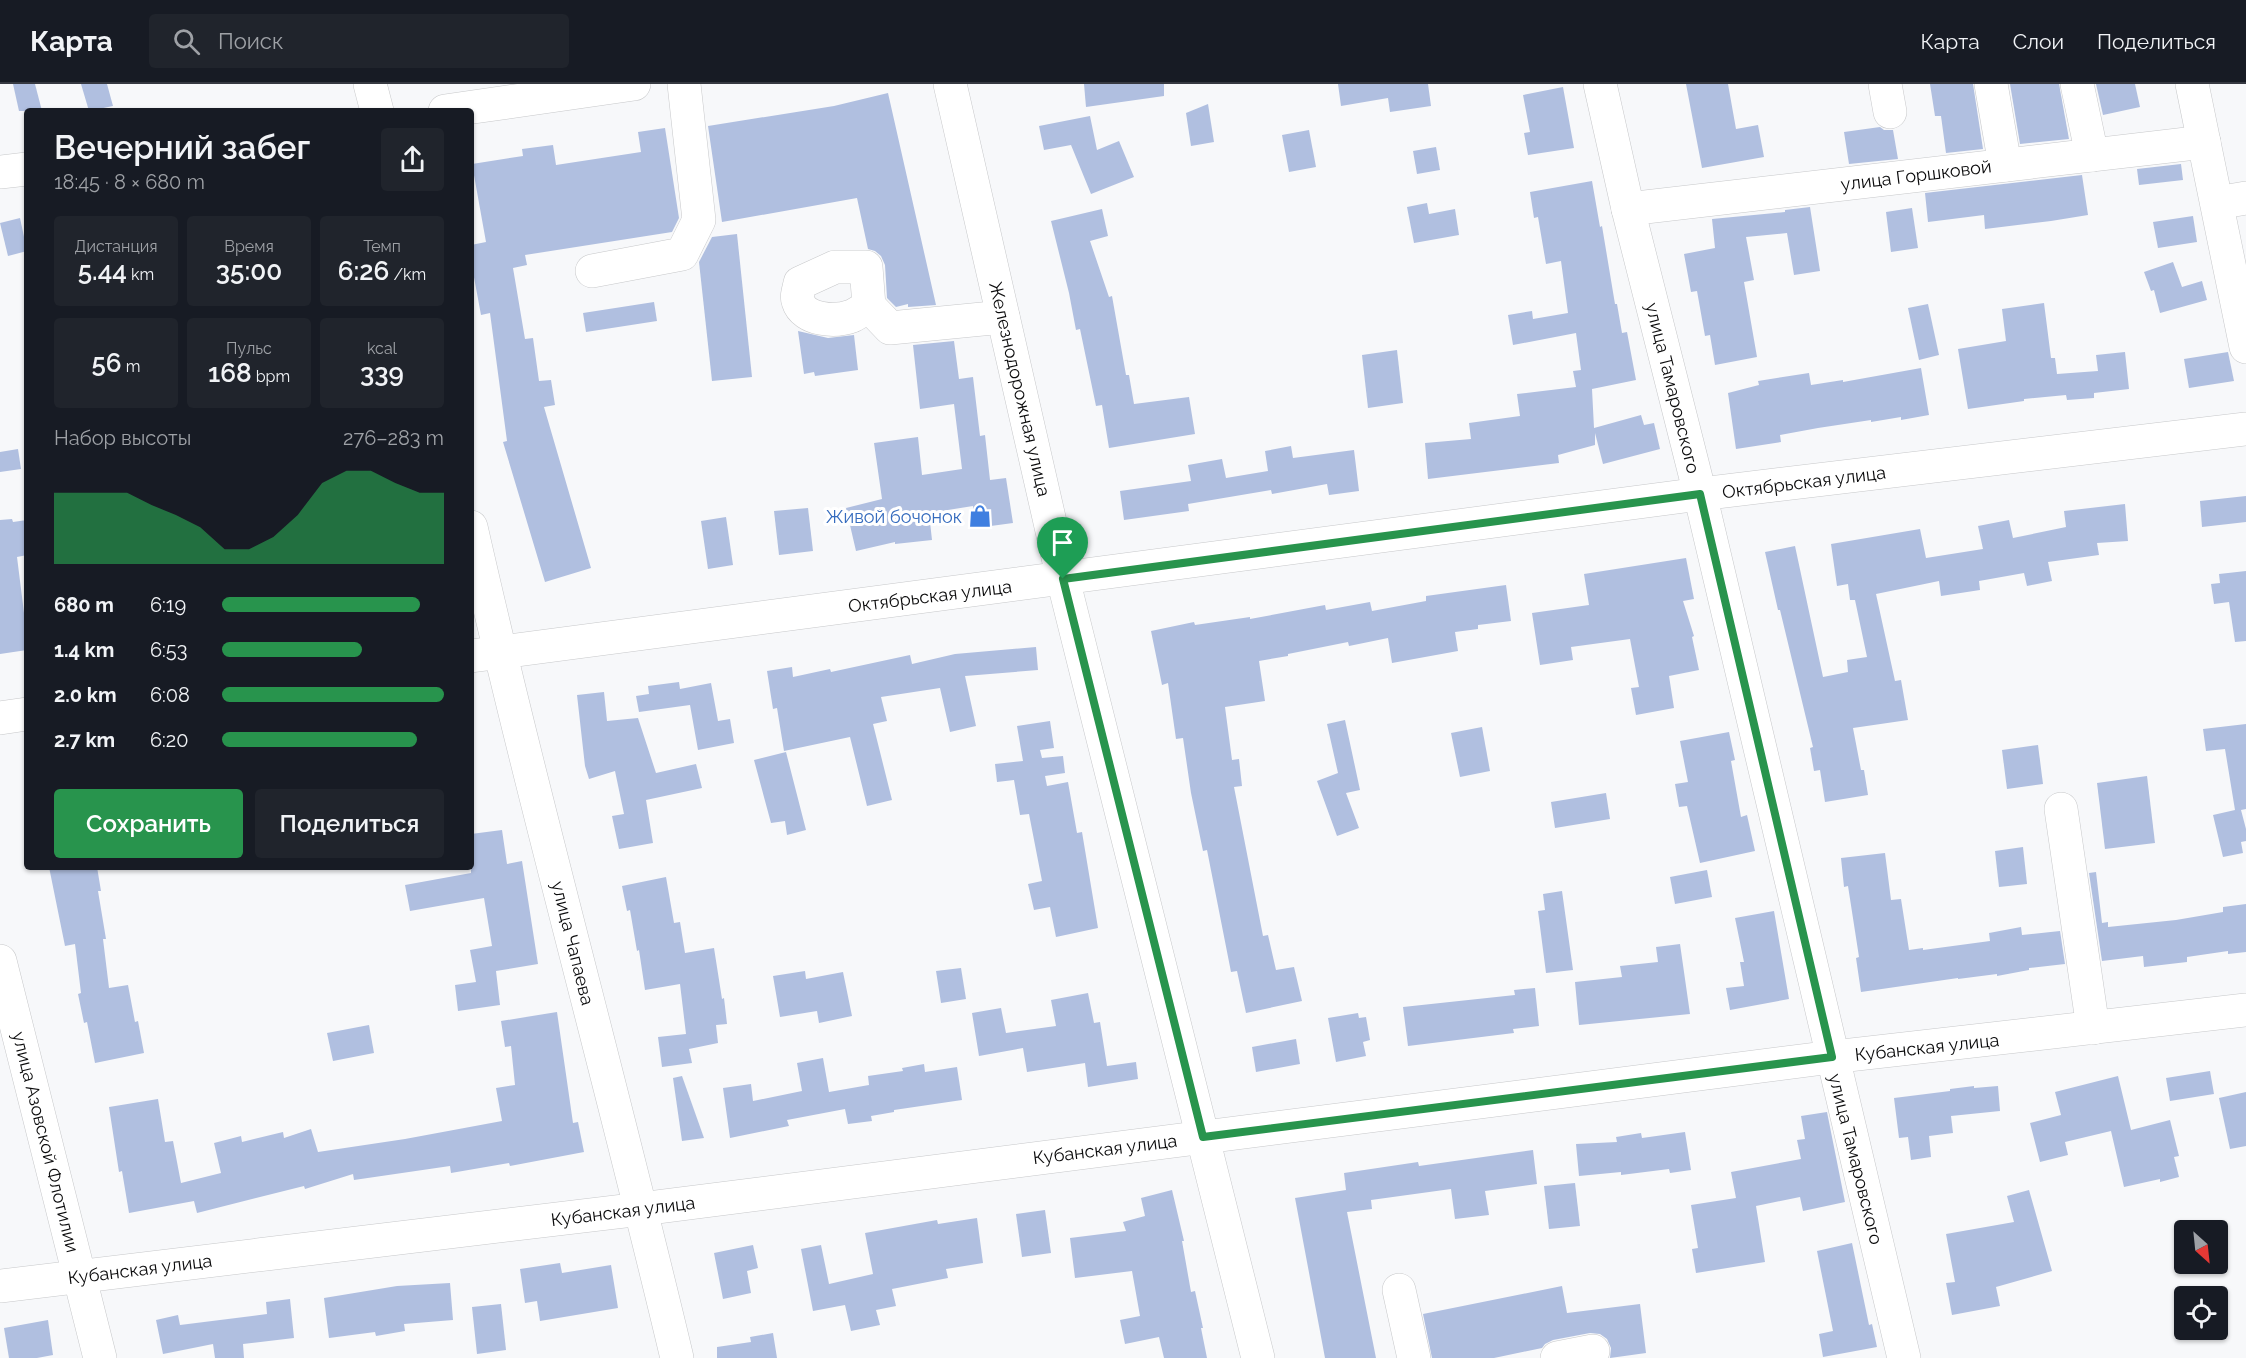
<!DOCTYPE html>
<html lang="ru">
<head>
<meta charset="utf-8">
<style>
  :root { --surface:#171b24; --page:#20242c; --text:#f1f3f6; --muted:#9ea1a6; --line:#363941; --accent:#28944d }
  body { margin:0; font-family:Raleway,sans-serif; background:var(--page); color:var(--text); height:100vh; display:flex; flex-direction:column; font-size:22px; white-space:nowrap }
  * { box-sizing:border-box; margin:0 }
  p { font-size:20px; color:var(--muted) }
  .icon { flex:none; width:33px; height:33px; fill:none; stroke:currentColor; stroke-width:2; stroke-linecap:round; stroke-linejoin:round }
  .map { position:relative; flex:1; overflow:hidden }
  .panel { position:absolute; left:24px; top:24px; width:450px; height:762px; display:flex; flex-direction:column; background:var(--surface); border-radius:6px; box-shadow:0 2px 4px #0004 }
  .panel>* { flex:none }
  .needle { width:39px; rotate:153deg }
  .buttons { position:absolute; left:2174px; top:1136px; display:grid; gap:12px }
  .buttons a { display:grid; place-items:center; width:54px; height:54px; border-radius:6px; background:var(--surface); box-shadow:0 2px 4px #0004; font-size:30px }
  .pin { position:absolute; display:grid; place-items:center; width:51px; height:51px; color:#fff; margin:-62px -26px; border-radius:50% 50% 50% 0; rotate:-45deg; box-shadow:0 0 6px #0007 }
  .pin .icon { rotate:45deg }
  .round { display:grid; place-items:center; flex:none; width:63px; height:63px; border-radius:6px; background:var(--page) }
  .overview { display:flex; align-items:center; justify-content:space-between; height:102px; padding:0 30px }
  h1 { font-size:33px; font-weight:600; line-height:45px }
  .stats { display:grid; grid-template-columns:repeat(3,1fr); gap:9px; height:102px; padding:6px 30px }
  .stats div { display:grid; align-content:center; border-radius:6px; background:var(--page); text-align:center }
  .stats b { font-size:26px; font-weight:600 }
  .stats small { font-size:16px; font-weight:400 }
  .stats p { font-size:16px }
  .chart { height:168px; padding:12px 30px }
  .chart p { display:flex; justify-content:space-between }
  .chart svg { width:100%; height:108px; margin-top:6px; fill:var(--accent); opacity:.7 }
  .action { display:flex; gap:12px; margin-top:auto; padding:12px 30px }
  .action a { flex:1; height:69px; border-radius:6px; background:var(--accent); color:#fff; font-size:24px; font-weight:600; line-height:69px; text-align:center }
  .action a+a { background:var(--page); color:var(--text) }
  ul { padding:0 30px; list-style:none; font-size:20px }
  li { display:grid; grid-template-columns:96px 72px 1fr; align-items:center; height:45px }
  li i { height:15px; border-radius:8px; background:var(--accent) }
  header { display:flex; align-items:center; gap:36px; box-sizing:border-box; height:84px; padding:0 30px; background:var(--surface); border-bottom:2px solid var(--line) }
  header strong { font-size:28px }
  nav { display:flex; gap:33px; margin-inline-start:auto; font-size:21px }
  .search { width:420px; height:54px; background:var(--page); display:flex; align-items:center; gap:15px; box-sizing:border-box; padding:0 21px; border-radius:6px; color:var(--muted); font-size:22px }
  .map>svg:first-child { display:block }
</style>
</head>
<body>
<header>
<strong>Карта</strong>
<div class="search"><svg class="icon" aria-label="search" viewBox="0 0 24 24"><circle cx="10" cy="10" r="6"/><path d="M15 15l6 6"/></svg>Поиск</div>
<nav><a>Карта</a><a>Слои</a><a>Поделиться</a></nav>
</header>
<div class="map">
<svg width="2246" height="1274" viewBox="0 0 2246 1274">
  <rect width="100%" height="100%" fill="#f7f8fa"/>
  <!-- building -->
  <g fill="#b0bfe0">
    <path d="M13 0H35L42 27H19Z"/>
    <path d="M81 0H107L113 22 89 27Z"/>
    <path d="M1084 0H1164V12L1086 23Z"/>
    <path d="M1338 0H1428L1431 22 1390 28 1388 14 1341 22Z"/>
    <path d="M1686 0H1728L1736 45 1758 41 1764 73 1702 84Z"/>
    <path d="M1930 0H1973L1983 65 1946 69 1941 32H1935Z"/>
    <path d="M2010 0H2059L2069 55 2020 60Z"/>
    <path d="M2096 0H2135L2140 23 2103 31Z"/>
    <path d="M1563 3 1574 64 1528 71 1524 49 1530 48 1523 11Z"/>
    <path d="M888 9 936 221 908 223V220L896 223 887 214 885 181 881 172 875 167 868 165 857 114 722 138 708 42 834 22Z"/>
    <path d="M1208 20 1214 58 1191 62 1186 29Z"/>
    <path d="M1090 32 1097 66 1119 57 1134 93 1091 110 1071 61 1044 66 1039 42Z"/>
    <path d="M1880 43 1884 46H1893L1898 75 1849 80 1844 48Z"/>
    <path d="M665 44 679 134 672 148 525 171 527 181 513 184 525 255 533 254 539 297 551 296 555 321 544 323 591 484 545 498 503 358 507 357 490 229 481 231 471 177V161L486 158 472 80 523 72 522 65 553 61 556 81 641 68 638 48Z"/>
    <path d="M1309 46 1316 83 1289 88 1282 51Z"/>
    <path d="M1436 63 1440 86 1417 90 1413 67Z"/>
    <path d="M2181 80 2183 96 2139 101 2137 85Z"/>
    <path d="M2082 91 2088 131 2051 137 1985 145 1984 131 1928 138 1925 109Z"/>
    <path d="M1592 97 1600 143 1602 142 1615 220H1617L1622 249 1627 248 1636 296 1592 305 1594 344 1641 331 1644 341 1654 339 1660 365 1603 380 1595 349V361L1558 371 1559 379 1428 395 1425 359 1471 355 1469 339 1520 332 1517 310 1576 303 1573 287 1581 286 1576 249 1513 261 1508 231 1532 227 1533 235 1568 229 1561 177 1546 180 1538 133 1534 134 1530 108Z"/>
    <path d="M1427 119 1429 130 1455 125 1459 151 1414 159 1407 123Z"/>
    <path d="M1810 123 1820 187 1794 191 1787 149 1746 153 1754 196 1744 198 1757 273 1715 281 1710 251 1705 252 1697 207 1691 208 1684 170 1715 164 1712 135 1785 128V126Z"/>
    <path d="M1912 124 1918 164 1891 168 1886 128Z"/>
    <path d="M1102 125 1108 152 1090 157 1109 213 1112 212 1126 291H1129L1134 320 1189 313 1195 350 1109 364 1102 321 1096 322 1080 245 1076 246 1069 209 1051 137Z"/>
    <path d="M2193 132 2197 158 2158 164 2153 138Z"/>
    <path d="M20 134 27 167 8 172 0 139Z"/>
    <path d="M737 150 752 293 712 297 699 178 712 153Z"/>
    <path d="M2173 178 2182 203 2202 197 2207 216 2160 229 2154 206 2151 207 2144 188Z"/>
    <path d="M654 218 657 237 586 248 583 229Z"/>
    <path d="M2044 219 2051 274H2055L2057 290 2098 287 2096 271 2125 268 2129 305 2094 309V314L2067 316 2066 311 2024 315V317L1968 325 1958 265 2006 257 2002 225Z"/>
    <path d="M1928 220 1939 271 1919 276 1908 224Z"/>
    <path d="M798 247 828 254 854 251 858 286 815 292 814 288 804 290Z"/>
    <path d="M954 257 959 295 973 293 980 352 985 351 990 396 1006 394 1013 439 976 444 973 422 929 429 932 456 895 460V458L856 467 846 424 882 415 874 359 918 353 922 391 962 385 954 320 920 325 913 261Z"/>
    <path d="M1397 266 1403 319 1368 324 1362 271Z"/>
    <path d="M2228 268 2234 297 2189 304 2184 275Z"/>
    <path d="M1921 284 1929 331 1901 336V333L1871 338V336L1818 344 1780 351 1781 358 1736 365 1728 309 1759 301 1758 297 1809 289 1811 301 1843 296V298Z"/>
    <path d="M1291 362 1293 374 1354 366 1359 407 1329 411 1327 400 1272 410 1271 406 1188 420 1189 427 1124 436 1120 407 1191 397 1188 381 1222 375 1226 394 1268 387 1265 367Z"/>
    <path d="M18 365 21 385 0 388V368Z"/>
    <path d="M2246 412V438L2202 443 2200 417Z"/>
    <path d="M2125 420 2128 457 2097 459 2099 471 2048 478 2052 497 2027 502 2024 489 1979 497 1980 506 1941 512 1939 497 1876 510 1895 597 1901 596 1908 636 1853 644 1861 686H1864L1868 711 1825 718 1820 686 1814 687 1810 664 1813 663 1780 526H1778L1765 468 1795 462 1823 593 1848 588 1847 576 1867 573 1855 516H1850L1848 500 1837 502 1831 460 1920 445 1926 474 1983 465 1978 442 2009 436 2013 454 2066 443 2064 427Z"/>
    <path d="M808 424 813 467 779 471 774 427Z"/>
    <path d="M726 433 733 481 708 485 701 437Z"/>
    <path d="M12 435 13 438 27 436V471L17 473 24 529H27V566L0 570V436Z"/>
    <path d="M1686 474 1694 515 1683 517 1694 552 1692 553 1699 586 1669 592 1674 624 1636 631 1631 604 1639 603 1630 555 1571 563 1573 576 1540 581 1532 529 1589 521 1584 490Z"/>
    <path d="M2246 487V557L2235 558 2229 518 2214 520 2211 500 2220 499 2219 490Z"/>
    <path d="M1506 501 1511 537 1478 541V545L1455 548 1458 567 1392 579 1388 554 1349 562 1348 558 1288 570V572L1259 577 1265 617 1225 623 1232 676 1239 675 1242 702 1234 703 1263 852 1268 851 1276 886 1294 883 1302 917 1246 929 1237 887 1231 888 1207 766 1203 767 1191 709 1183 654 1176 655 1168 599 1162 601 1151 547 1194 538 1195 541 1250 533V535L1325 521 1326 526 1370 518 1372 527 1426 517V512Z"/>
    <path d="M1036 563 1038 586 965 592 976 642 950 648 940 604 881 613 887 637 873 640 892 716 867 722 850 653 784 667 777 624 773 625 767 587 792 583 793 593 830 585 831 588 910 571 912 580 955 570Z"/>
    <path d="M679 598 680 605 711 599 718 637 730 635 734 659 698 666 690 621 639 628 636 612 649 610 648 602Z"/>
    <path d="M604 608 607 637 638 634 656 689 696 680 702 704 646 716 653 759 619 765 612 732 624 730 615 687 589 695 585 682 577 611Z"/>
    <path d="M1345 636 1360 706 1346 709 1359 744 1337 752 1317 697 1338 689 1327 640Z"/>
    <path d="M1050 637 1054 664 1040 666 1042 674 1063 672 1065 689 1045 692 1047 702 1068 698 1077 749 1082 748 1098 844 1056 853 1050 823 1034 826 1028 800 1042 797 1029 730 1020 731 1014 696 997 698 995 680 1023 677 1017 642Z"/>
    <path d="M2246 640V725L2241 726 2246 745V757L2241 758 2243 769 2223 773 2213 731 2235 726 2225 665 2206 667 2203 645Z"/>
    <path d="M1482 643 1490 687 1460 693 1451 649Z"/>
    <path d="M1729 648 1735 676 1731 677 1741 733 1747 731 1755 767 1700 779 1687 722 1679 723 1675 700 1688 698 1680 657Z"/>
    <path d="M2038 661 2043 700 2007 705 2002 666Z"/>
    <path d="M786 668 806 746 787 751 785 737 771 739 754 676Z"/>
    <path d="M2147 692 2155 759 2105 765 2097 699Z"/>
    <path d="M1606 709 1610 735 1555 744 1551 718Z"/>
    <path d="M502 746 507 780 522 777 538 880 496 887 500 921 458 927 455 901 476 898 470 866 492 862 484 814 410 827 405 801 471 789V750Z"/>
    <path d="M2023 763 2027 800 1999 803 1995 767Z"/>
    <path d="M1885 769 1891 816 1901 815 1909 866 1923 864V866L1990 857 1989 849 2021 843 2022 851 2060 847 2065 880 2029 884V886L1997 892V890L1958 895V894L1861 908 1856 874 1859 873 1848 802 1844 803 1841 774Z"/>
    <path d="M49 783H97L101 807H98L106 855H103L109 904 128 901 135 938 138 937 144 969 95 979 87 938 84 939 78 910 81 909 75 860 65 862Z"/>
    <path d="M1707 786 1712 813 1675 820 1670 793Z"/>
    <path d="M2096 788 2102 839 2108 838V843L2176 836 2223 828V823L2246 820V868L2228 870V867L2187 873V878L2144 883 2143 872 2102 877 2089 789Z"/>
    <path d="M666 793 674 839 680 838 685 869 714 864 722 915 724 914 727 940 716 941 718 959 689 965 692 979 662 983 658 953 686 950 680 900 645 906 639 866 637 867 630 826 627 827 622 802Z"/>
    <path d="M1562 807 1573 886 1546 889 1538 827 1545 826 1543 810Z"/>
    <path d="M1774 827 1789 915 1730 926 1726 904 1744 902 1740 878H1744L1735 834Z"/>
    <path d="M1680 860 1690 930 1579 941 1575 898 1622 893 1620 882 1658 878 1656 863Z"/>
    <path d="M961 884 966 915 941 919 936 887Z"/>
    <path d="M805 887 806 895 843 888 852 932 819 939 817 927 780 933 773 892Z"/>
    <path d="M1535 904 1539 942 1513 945 1514 949 1408 962 1403 923 1515 911 1514 906Z"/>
    <path d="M1088 909 1094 939 1100 938 1107 982 1136 978 1138 995 1088 1003 1085 979 1027 988 1023 964 979 972 972 929 1001 924 1006 949 1056 942 1051 916Z"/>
    <path d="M557 928 573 1039 578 1038 584 1068 510 1082 509 1079 451 1089 450 1082 354 1096 353 1090 305 1105 304 1102 197 1129 194 1117 129 1129 122 1087 119 1088 109 1023 158 1015 165 1058 173 1057 181 1099 221 1089 214 1059 241 1052 242 1058 283 1048 284 1054 311 1045 318 1068 405 1055 502 1037 496 1004 515 1001 511 962 505 963 501 937Z"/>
    <path d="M1358 929 1359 934 1366 933 1370 956 1363 958 1366 972 1336 978 1328 934Z"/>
    <path d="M369 941 374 969 333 977 327 949Z"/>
    <path d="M1296 955 1300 980 1256 988 1252 963Z"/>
    <path d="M823 974 829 1008 869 1001 868 992 903 987 902 984 924 980 925 988 957 983 962 1016 894 1026V1028L871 1032 872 1037 848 1040 845 1025 787 1036 789 1042 730 1054 723 1004 751 1000 753 1017 802 1007 797 979Z"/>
    <path d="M2210 987 2214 1010 2170 1017 2166 994Z"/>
    <path d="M682 992 704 1054 682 1057 673 994Z"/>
    <path d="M2118 992 2131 1046 2170 1036 2179 1072 2174 1073 2179 1093 2160 1098V1095L2124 1103 2111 1047 2065 1058 2068 1071 2040 1078 2030 1039 2061 1031 2055 1008Z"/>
    <path d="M1974 1002V1004L1998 1002 2000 1027 1951 1032 1953 1049 1929 1052 1931 1073 1911 1076 1908 1053 1899 1054 1894 1014 1950 1007V1005Z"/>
    <path d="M2246 1008V1062L2230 1065 2219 1014Z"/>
    <path d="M1827 1028 1845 1118 1803 1127 1800 1113 1756 1122 1765 1178 1696 1189 1692 1165 1698 1164 1691 1121 1736 1114 1731 1088 1801 1075 1797 1056 1805 1055 1801 1032Z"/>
    <path d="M1685 1048 1691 1086 1670 1089 1669 1085 1621 1091V1088L1579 1092 1576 1060 1617 1058 1616 1053 1641 1049 1642 1054Z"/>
    <path d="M1533 1066 1537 1100 1485 1107 1489 1131 1455 1135 1451 1105 1371 1116 1372 1125 1347 1128 1376 1274H1325L1295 1114 1346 1106 1344 1089 1418 1078 1419 1082Z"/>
    <path d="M1575 1099 1580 1142 1549 1145 1544 1102Z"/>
    <path d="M1172 1106 1184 1157H1182L1191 1208 1195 1207 1203 1244H1201L1207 1274H1164L1159 1253 1125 1260 1120 1236 1140 1232 1132 1187 1075 1194 1070 1154 1126 1147 1123 1138 1145 1132 1141 1114Z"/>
    <path d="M2029 1106 2052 1187 1996 1203 2000 1222 1952 1231 1946 1199 1955 1198 1946 1150 2014 1138 2007 1112Z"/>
    <path d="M1045 1126 1051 1169 1022 1173 1016 1130Z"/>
    <path d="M977 1134 983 1179 946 1185 948 1194 892 1205 896 1222 876 1226 880 1241 851 1247 845 1221 813 1227 801 1165 821 1161 829 1200 873 1190 865 1149 937 1136 938 1140Z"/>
    <path d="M1852 1159 1869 1241 1872 1240 1877 1263 1823 1273 1819 1250 1833 1247 1817 1167Z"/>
    <path d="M753 1161 758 1184 747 1187 751 1209 723 1215 714 1169Z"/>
    <path d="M560 1179 562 1189 611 1181 618 1224 540 1237 537 1217 525 1219 520 1185Z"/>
    <path d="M450 1199 453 1236 404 1240 405 1247 376 1252 375 1248 329 1254 324 1214 397 1202Z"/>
    <path d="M1562 1202 1567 1229 1640 1220 1646 1269 1610 1274 1611 1264 1607 1255 1600 1250 1590 1249 1553 1256 1545 1260 1542 1264 1494 1274H1432L1423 1230Z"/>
    <path d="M290 1215 294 1254 243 1260 244 1274H215L213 1260 163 1270 156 1236 178 1231 180 1241 267 1230 266 1218Z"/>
    <path d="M501 1220 506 1266 477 1270 472 1223Z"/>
    <path d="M48 1236 53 1271 37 1274H9L4 1244Z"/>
    <path d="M773 1249 777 1274H717V1263L751 1258 750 1253Z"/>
  </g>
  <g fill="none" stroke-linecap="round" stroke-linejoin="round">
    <!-- minor casing -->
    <g stroke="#c7c8ca" stroke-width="34">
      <g id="minor">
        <path d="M370 0 377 27"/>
        <path d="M950 0 1063 495 1258 1274"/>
        <path d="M1600 0 1628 125 1700 410 1904 1274"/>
        <path d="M1885 0 1890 28"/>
        <path d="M1991 0 2005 81"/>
        <path d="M2077 0 2092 71"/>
        <path d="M2192 0 2246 263"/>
        <path d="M445 27 634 0"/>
        <path d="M0 88 27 85"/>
        <path d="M2217 119 2246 114"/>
        <path d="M1628 125 2204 58"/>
        <path d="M592 187 682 170 699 136 684 0"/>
        <path d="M869 222C864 225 858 229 852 232 836 238 804 237 798 217 796 212 799 205 800 199L835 183H866L869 222 890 244 1003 233"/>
        <path d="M471 443C534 721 611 996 677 1274"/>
        <path d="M471 572 1700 410 2246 345"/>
        <path d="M0 634 27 630"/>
        <path d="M2061 725 2093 944"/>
        <path d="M0 877 100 1274"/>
        <path d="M0 1202 641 1125 1832 973 2246 926"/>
        <path d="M1399 1206 1414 1274"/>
        <path d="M1557 1274 1593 1267"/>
      </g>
    </g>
    <!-- minor -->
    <use href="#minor" stroke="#fff" stroke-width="33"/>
  </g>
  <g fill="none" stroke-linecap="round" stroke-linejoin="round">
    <!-- route casing -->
    <g stroke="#fff" stroke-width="12">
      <path id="route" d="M1700 410 1832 973 1203 1053 1063 495Z"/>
    </g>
    <!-- route -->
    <use href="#route" stroke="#28944d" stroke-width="8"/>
  </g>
  <!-- icons -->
  <defs>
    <g id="shop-bare" transform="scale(1.8)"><path d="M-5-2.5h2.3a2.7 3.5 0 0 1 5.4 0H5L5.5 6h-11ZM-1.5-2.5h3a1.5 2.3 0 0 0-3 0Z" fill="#3f7fe0" stroke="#fff" stroke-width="2.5" paint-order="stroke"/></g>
  </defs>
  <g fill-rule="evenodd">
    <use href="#shop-bare" x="980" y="432"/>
  </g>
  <g text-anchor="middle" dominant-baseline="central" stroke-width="6" stroke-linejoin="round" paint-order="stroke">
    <!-- street labels -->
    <g font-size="18" fill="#0b0b0c" stroke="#fff">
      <text transform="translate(1916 91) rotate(-7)">улица Горшковой</text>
      <text transform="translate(1673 304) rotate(76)">улица Тамаровского</text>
      <text transform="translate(1020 305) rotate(77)">Железнодорожная улица</text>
      <text transform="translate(1804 398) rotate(-7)">Октябрьская улица</text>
      <text transform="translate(930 512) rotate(-7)">Октябрьская улица</text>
      <text transform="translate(573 859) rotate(76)">улица Чапаева</text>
      <text transform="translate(1927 963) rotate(-6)">Кубанская улица</text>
      <text transform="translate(46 1058) rotate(76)">улица Азовской Флотилии</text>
      <text transform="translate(1105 1065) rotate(-7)">Кубанская улица</text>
      <text transform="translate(1856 1075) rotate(76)">улица Тамаровского</text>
      <text transform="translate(623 1127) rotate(-7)">Кубанская улица</text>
      <text transform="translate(140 1185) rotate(-7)">Кубанская улица</text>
    </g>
    <!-- shop labels -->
    <g font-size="18" fill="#366cbe" stroke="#fff" text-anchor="end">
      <text x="962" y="432">Живой бочонок</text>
    </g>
  </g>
</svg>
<div class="buttons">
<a><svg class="needle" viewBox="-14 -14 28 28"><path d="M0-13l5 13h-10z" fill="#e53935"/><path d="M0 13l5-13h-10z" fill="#9ea1a6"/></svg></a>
<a><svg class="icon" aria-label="locate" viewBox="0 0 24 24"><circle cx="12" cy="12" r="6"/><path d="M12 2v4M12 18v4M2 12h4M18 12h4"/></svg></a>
</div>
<div class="pin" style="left:1063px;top:495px;background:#1e9e55"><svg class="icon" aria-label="arrive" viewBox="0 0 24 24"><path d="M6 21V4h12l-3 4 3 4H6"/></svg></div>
<section class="panel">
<div class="overview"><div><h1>Вечерний забег</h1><p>18:45 · 8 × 680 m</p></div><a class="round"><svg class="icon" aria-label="share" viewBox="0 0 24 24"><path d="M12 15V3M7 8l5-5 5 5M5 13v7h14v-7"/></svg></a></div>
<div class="stats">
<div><p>Дистанция</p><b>5.44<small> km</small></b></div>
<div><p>Время</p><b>35:00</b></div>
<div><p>Темп</p><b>6:26<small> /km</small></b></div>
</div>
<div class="stats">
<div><b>56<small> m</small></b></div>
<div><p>Пульс</p><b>168<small> bpm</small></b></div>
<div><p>kcal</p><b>339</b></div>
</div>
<div class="chart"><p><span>Набор высоты</span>276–283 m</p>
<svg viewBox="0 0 160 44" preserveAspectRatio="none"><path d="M0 44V15L10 15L20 15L30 15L40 20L50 24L60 29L70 38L80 38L90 33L100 24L110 11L120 6L130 6L140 11L150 15L160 15V44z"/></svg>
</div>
<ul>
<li><b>680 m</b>6:19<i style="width:89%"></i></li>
<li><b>1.4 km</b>6:53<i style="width:63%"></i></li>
<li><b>2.0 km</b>6:08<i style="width:100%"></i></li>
<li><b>2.7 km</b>6:20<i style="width:88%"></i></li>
</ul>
<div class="action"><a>Сохранить</a><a>Поделиться</a></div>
</section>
</div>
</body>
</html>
